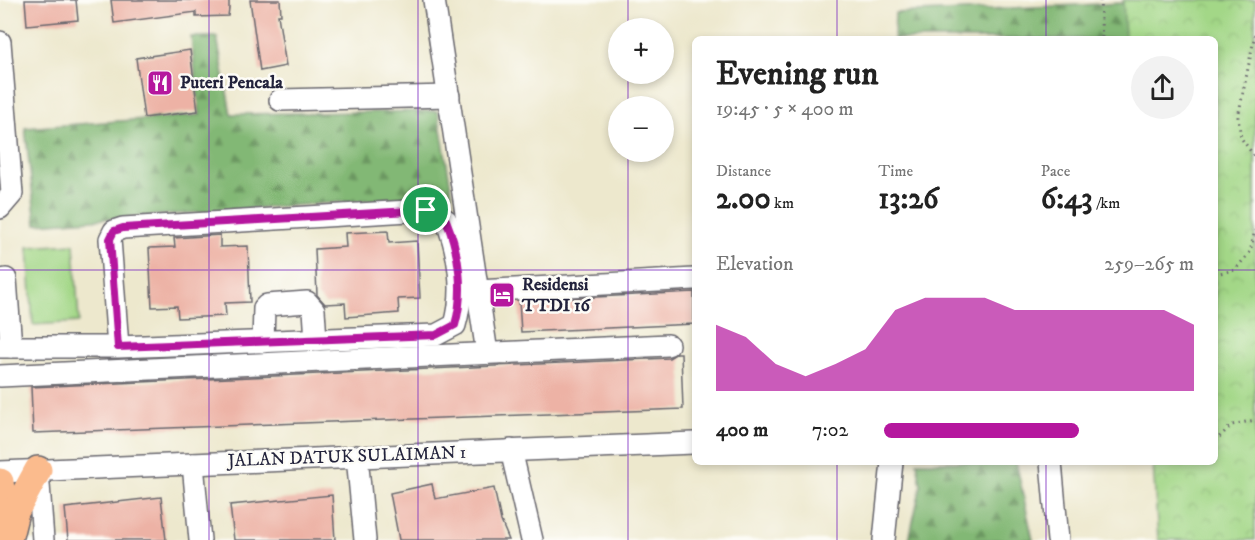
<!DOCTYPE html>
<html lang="en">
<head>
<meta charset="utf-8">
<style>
  :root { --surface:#fff; --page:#f2f2f2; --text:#222; --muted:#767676; --accent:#b5179e }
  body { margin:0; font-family:"IM FELL DW Pica",serif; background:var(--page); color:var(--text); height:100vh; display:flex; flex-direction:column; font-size:22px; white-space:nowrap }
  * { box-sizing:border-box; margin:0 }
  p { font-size:20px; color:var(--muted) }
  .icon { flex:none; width:33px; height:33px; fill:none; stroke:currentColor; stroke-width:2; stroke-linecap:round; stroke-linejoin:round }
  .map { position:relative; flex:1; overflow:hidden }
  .drawer { position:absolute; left:692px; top:36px; width:526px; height:429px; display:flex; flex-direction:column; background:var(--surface); border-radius:9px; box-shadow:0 3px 9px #0003 }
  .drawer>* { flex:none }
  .buttons { position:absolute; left:608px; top:18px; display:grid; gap:12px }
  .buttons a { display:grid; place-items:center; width:66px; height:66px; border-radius:50%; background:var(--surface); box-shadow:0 3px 9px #0003; font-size:30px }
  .pin { position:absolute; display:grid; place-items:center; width:51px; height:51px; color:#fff; margin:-26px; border:3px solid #fff; border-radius:50%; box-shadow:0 2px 6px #0007 }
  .round { display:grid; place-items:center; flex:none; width:63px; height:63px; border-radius:32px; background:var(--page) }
  .summary { display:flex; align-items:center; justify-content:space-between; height:102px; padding:0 24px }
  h1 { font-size:33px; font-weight:800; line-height:45px }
  .metrics { display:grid; grid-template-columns:repeat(3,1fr); gap:9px; height:102px; padding:6px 24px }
  .metrics div { display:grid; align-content:center }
  .metrics b { font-size:30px; font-weight:800 }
  .metrics small { font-size:16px; font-weight:400 }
  .metrics p { font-size:16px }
  .chart { height:168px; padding:12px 24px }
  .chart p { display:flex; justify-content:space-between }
  .chart svg { width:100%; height:108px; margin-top:6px; fill:var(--accent); opacity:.7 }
  ul { padding:0 24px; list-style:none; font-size:20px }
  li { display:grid; grid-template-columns:96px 72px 1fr; align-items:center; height:45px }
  li i { height:15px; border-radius:8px; background:var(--accent) }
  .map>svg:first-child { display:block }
</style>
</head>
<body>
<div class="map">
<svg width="1255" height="540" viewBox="0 0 1255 540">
  <defs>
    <pattern id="forest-firs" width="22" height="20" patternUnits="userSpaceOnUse" patternTransform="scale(1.5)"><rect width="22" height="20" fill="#82b874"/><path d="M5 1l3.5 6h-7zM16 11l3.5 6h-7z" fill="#6a9560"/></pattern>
    <pattern id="park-crowns" width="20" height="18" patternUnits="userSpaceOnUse" patternTransform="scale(1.5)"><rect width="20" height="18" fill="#a3d787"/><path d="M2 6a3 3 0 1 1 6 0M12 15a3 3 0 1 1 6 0" fill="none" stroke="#8cb875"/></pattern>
  </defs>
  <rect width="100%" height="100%" fill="#fdfcf7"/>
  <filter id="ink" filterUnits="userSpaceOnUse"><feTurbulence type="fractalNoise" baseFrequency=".0167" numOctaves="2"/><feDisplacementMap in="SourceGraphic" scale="12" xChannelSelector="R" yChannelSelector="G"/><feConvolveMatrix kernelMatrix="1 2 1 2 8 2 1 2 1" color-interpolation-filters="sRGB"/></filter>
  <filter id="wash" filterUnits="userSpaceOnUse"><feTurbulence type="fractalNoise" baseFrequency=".008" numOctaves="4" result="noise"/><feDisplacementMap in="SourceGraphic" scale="24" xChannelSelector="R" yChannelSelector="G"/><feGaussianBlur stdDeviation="1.35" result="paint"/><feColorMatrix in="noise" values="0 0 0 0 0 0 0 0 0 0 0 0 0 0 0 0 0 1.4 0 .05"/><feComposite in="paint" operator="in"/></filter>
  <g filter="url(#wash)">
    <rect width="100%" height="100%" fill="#ede8cd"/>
    <!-- grass -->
    <path fill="#a3d787" stroke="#627c61" stroke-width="1.5" d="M74 244 79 322 33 325 28 247Z"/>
    <!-- forest -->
    <g fill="url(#forest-firs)" stroke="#526d58" stroke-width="1.5">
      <path d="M1125 0H1255V540L1215 462V39H894L895 13 1125 3Z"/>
      <path d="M191 37H217L231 114 438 111 452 194 36 224 25 128 200 115Z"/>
      <path d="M917 462H1016L1033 540H909L921 485Z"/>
    </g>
    <!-- park -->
    <path fill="url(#park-crowns)" stroke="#627c61" stroke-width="1.5" d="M1123 0H1255V540H1158L1153 462H1215V39H1125Z"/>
    <g id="blocks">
      <!-- building -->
      <g fill="#edb2a5">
        <path d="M25 0H76L78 20 27 25Z"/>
        <path d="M111 0H229V8L228 16 196 17V12L114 23Z"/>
        <path d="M250 0H280L281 15H278L286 66 260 71Z"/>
        <path d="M190 50 198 111 144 118 136 58Z"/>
        <path d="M388 231 389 243 417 241 420 298 398 299 399 313 346 317 345 303 325 304 317 295 315 249 346 247 345 233Z"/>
        <path d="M220 235V247L248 246 250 302 225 303 226 316 178 318 177 306 152 307 149 248 175 247 174 238Z"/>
        <path d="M694 292V324L521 332 519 301Z"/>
        <path d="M677 353H681L683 409 33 433 31 387 669 358Z"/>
        <path d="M432 484 435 499 494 488 501 521 509 540H399L390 493Z"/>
        <path d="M332 495 335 540H234L230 505Z"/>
        <path d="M161 497 166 540H68L65 508Z"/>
      </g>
    </g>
  </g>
  <g filter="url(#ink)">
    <use href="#blocks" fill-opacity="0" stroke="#69676e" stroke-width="1.5"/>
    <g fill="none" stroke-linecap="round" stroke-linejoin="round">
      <!-- minor casing -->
      <g stroke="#69676e" stroke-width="24">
        <g id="minor">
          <path d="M434 0 487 353"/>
          <path d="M0 42 12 194 0 208"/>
          <path d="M280 100 449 96"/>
          <path d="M0 280 6 279 11 347"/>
          <path d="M478 291 694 279"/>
          <path d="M263 342 264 308 267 305 307 302 314 310 316 340"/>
          <path d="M0 347H118L436 335 455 325C465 291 459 252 446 220L426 210 123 228 114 231 110 239 118 347"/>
          <path d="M0 376 668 345"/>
          <path d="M511 450 532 540"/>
          <path d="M357 456 365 540"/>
          <path d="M1051 462 1058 540"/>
          <path d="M193 464 200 540"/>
          <path d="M38 470 43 540"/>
          <path d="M0 472 694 443"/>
          <path d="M884 540 892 462"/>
        </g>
      </g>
      <!-- major casing -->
      <g stroke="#69676e" stroke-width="30">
        <g id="major">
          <path d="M0 482 6 531"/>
          <path d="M8 540 15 512 38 470"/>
        </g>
      </g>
      <!-- path -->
      <g stroke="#69676e" stroke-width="3" stroke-dasharray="1.5 4.5" stroke-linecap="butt">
        <path d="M1100 0 1102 39"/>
        <path d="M1255 34 1238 117 1241 138 1255 157"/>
        <path d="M1215 274 1235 270 1250 252 1255 230"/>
        <path d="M1215 441 1232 425 1255 420"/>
      </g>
      <!-- minor -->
      <use href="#minor" stroke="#fff" stroke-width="21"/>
      <!-- major -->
      <use href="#major" stroke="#fbbb8d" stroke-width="27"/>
    </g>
  </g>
  <g fill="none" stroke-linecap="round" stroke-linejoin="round" filter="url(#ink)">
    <!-- route casing -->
    <g stroke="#fff" stroke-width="12">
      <path id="route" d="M426 210 446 220C459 252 465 291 455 325L436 335 118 347 110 239 114 231 123 228Z"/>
    </g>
    <!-- route -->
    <use href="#route" stroke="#b5179e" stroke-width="8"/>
  </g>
  <!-- grid -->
  <path fill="none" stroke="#7b2cbf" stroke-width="1.5" stroke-opacity="0.55" d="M209 0V540M418 0V540M628 0V28M837 0V39M1046 0V39M628 74V106M628 152V540M0 270H694M1215 270H1255M837 462V540M1046 462V540"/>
  <!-- icons -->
  <defs>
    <g id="restaurant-square" transform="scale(1.35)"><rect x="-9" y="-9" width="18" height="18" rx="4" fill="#b5179e" stroke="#fdfcf7"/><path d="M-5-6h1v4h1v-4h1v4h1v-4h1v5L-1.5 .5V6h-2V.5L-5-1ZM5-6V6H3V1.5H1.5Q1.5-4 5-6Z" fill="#fff"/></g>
    <g id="hotel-square" transform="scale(1.35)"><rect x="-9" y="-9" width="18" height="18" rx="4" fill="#b5179e" stroke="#fdfcf7"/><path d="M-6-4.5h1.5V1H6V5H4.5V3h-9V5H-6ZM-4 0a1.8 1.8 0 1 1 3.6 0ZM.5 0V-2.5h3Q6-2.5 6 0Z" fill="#fff"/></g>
  </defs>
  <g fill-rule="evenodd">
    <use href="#restaurant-square" x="160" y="83"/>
    <use href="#hotel-square" x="502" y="295"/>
  </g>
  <g text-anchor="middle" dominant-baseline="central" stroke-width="5" stroke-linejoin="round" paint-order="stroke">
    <!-- poi labels -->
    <g font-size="18" font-weight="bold" fill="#22223b" stroke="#fdfcf7" text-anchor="start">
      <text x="180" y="83">Puteri Pencala</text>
      <text x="522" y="285">Residensi<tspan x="522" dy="21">TTDI 16</tspan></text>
    </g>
    <!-- street labels -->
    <g font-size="18" fill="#22223b" stroke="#fdfcf7">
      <text transform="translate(347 457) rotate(-2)">JALAN DATUK SULAIMAN 1</text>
    </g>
  </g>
</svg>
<div class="buttons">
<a>+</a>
<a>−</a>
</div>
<div class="pin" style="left:426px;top:210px;background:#1e9e55"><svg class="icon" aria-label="arrive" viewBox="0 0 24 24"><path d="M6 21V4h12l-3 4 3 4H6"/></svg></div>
<section class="drawer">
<div class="summary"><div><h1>Evening run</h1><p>19:45 · 5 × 400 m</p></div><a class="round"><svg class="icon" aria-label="share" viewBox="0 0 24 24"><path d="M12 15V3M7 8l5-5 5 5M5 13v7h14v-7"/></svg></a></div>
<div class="metrics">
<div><p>Distance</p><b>2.00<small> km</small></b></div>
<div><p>Time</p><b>13:26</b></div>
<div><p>Pace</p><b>6:43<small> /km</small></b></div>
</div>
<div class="chart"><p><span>Elevation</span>259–265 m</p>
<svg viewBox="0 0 160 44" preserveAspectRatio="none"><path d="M0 44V17L10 22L20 33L30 38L40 33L50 27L60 11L70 6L80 6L90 6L100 11L110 11L120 11L130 11L140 11L150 11L160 17V44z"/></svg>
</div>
<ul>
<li><b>400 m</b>7:02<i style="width:63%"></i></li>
</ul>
</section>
</div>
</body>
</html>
